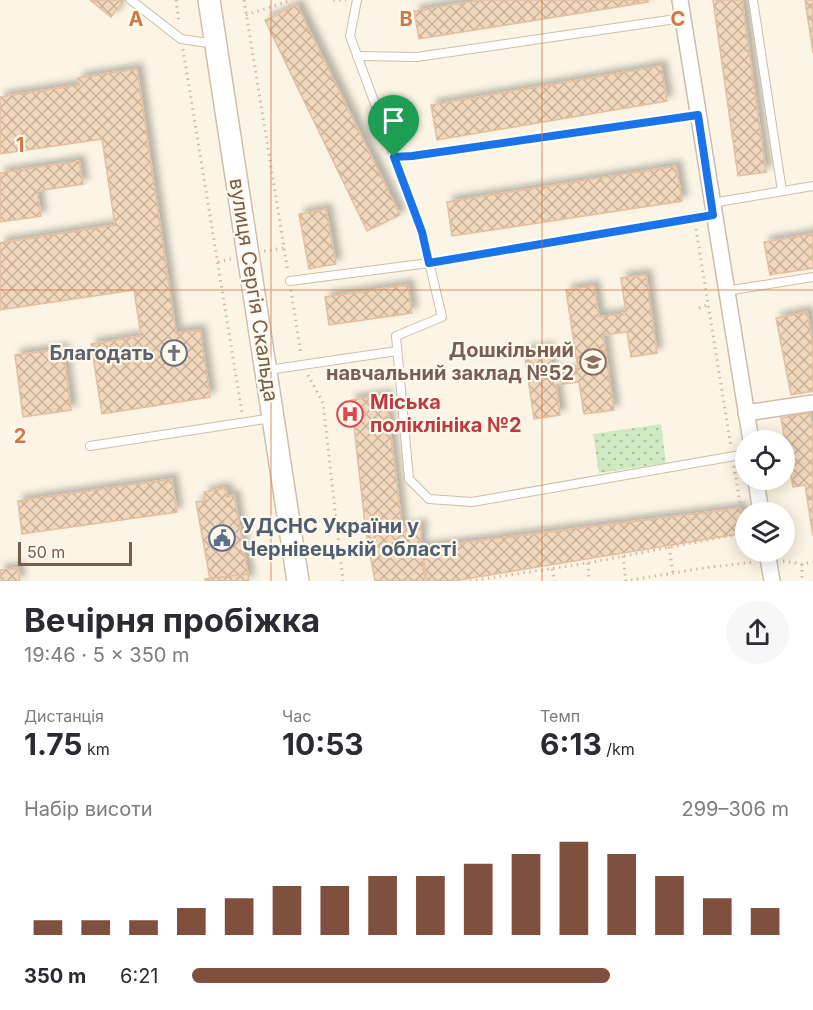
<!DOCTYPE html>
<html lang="uk">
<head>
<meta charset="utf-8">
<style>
  :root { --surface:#fff; --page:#f7f7f7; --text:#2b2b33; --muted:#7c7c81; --accent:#7f503d }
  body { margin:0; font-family:Inter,sans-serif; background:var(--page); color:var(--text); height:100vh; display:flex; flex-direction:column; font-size:22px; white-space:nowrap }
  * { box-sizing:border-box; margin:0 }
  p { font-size:20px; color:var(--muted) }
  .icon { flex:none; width:33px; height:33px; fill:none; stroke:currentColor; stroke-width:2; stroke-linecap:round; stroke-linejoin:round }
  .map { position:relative; height:581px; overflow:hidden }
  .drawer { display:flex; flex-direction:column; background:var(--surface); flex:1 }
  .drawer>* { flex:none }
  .controls { position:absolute; left:735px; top:430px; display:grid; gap:12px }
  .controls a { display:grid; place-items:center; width:60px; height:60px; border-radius:50%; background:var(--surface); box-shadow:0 3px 15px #0003; font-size:30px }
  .scale { position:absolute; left:18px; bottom:15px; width:114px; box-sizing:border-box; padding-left:6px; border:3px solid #755e4a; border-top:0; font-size:16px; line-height:21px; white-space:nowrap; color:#755e4a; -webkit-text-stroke:4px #fff9eb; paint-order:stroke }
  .pin { position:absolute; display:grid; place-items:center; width:51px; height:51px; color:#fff; margin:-62px -26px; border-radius:50% 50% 50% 0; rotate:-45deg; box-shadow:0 0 6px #0007 }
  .pin .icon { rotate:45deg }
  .round { display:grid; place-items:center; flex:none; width:63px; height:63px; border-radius:32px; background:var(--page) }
  .head { display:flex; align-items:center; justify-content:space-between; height:102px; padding:0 24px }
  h1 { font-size:33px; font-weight:700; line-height:45px }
  .metrics { display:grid; grid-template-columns:repeat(3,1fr); gap:9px; height:102px; padding:6px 24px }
  .metrics div { display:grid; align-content:center }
  .metrics b { font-size:30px; font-weight:700 }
  .metrics small { font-size:16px; font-weight:400 }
  .metrics p { font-size:16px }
  .chart { height:168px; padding:12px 24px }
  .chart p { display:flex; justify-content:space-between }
  .chart svg { width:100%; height:108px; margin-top:6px; stroke:var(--accent); stroke-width:6 }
  ul { padding:0 24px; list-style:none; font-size:20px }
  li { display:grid; grid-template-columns:96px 72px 1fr; align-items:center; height:45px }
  li i { height:15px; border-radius:8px; background:var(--accent) }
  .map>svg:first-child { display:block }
</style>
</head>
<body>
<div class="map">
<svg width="813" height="581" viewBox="0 0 813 581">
  <defs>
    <pattern id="park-dots" width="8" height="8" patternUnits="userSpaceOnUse" patternTransform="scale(1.5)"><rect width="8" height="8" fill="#cfeac3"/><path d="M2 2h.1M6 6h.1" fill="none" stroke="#adc1a0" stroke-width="1.8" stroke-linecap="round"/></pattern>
    <pattern id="building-cross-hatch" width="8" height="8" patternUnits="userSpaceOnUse" patternTransform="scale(1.5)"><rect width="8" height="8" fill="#f1d7bc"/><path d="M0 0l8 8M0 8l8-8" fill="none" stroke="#c8b29b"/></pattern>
    <filter id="shadow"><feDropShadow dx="5.5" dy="-5.5" stdDeviation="3" flood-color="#0004"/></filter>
  </defs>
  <rect width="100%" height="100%" fill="#fcf5e5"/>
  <!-- park -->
  <path fill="url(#park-dots)" d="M661 424 666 463 599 473 593 434Z"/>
  <!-- building -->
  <g fill="url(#building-cross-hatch)" stroke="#e4bf9d" stroke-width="1.5" filter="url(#shadow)">
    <path d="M90 0H124L111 17Z"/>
    <path d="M481 0H648V2L419 39 414 11Z"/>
    <path d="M713 0H742L766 172 738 176Z"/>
    <path d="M805 0H813V53Z"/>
    <path d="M297 5 400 215 367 231 265 20Z"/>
    <path d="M661 66 667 101 437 140 431 105Z"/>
    <path d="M137 69 176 333 200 330 210 397 102 414 91 344 141 336 134 290 0 310V243L115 225 102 139 0 154V97L79 85 78 78Z"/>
    <path d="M79 161 83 184 37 191 41 216 0 222V173Z"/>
    <path d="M676 166 682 201 452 236 447 202Z"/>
    <path d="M326 209 336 264 309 269 299 214Z"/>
    <path d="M813 234V268L770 275 764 242Z"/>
    <path d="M646 275 657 353 631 357 627 332 603 335 614 410 584 414 579 382 556 385 560 415 534 419 524 351 549 348 552 374 578 370 566 290 594 286 599 317 626 313 621 278Z"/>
    <path d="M408 285 412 313 329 325 325 297Z"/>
    <path d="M807 312 813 343V391L791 395 776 318Z"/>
    <path d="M63 349 71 410 23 417 15 355Z"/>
    <path d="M386 395 402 527 366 533 351 400Z"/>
    <path d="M810 413 813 431V536L805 485 793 487 781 418Z"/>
    <path d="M172 479 177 512 22 534 18 501Z"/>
    <path d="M226 488 227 497 234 495 248 574 210 579 196 502 205 501 204 492Z"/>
    <path d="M741 508 745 533 453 581H427L421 548Z"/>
    <path d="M421 525V553L425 581H375L366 533Z"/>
    <path d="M18 568 20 581H0V570Z"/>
    <path d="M248 574 249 581H205V579Z"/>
  </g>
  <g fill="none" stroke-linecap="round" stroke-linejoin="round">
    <!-- service casing -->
    <g stroke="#cebeab" stroke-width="10">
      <g id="service">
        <path d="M131 0 181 39 215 44"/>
        <path d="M357 0 350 36 422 232 442 317 396 336 409 479 429 499 472 502 746 454"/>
        <path d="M753 0 782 191"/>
        <path d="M357 56 417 57 683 18"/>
        <path d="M394 157 412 156 698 115"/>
        <path d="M712 203 813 186"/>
        <path d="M290 281 429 263 713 215"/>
        <path d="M726 291 813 277"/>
        <path d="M268 370 397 351"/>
        <path d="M90 446 272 418"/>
      </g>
    </g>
    <!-- minor casing -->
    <g stroke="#cebeab" stroke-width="18">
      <g id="minor">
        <path d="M680 0 751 441"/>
        <path d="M746 413 813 403"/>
        <path d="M756 480 761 513"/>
        <path d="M767 552 772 581"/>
      </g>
    </g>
    <!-- secondary casing -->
    <g stroke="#d1bfa8" stroke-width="24">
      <path id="secondary" d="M209 0 298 581"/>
    </g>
    <!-- path -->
    <g stroke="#d6ba9f" stroke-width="3" stroke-dasharray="1.5 4.5" stroke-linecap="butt">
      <path d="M176 0 179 22"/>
      <path d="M244 0 288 272"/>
      <path d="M333 0H346"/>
      <path d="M246 15 292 0"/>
      <path d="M183 49 242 413"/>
      <path d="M696 229 731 447"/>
      <path d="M264 251 284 248"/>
      <path d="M218 262 231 259"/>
      <path d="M291 290 301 355"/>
      <path d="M699 308 707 305"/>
      <path d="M308 375 323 403 343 581"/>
      <path d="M734 466 745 533"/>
      <path d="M669 547 673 572"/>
      <path d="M623 556 626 581"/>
      <path d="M783 561 802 564 813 562"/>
      <path d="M588 563 589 581"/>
      <path d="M802 564V581"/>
      <path d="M552 569 555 581"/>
      <path d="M470 581 588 563 744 533"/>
      <path d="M625 581 704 568 753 562"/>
    </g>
    <!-- service -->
    <use href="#service" stroke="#fff" stroke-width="8"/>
    <!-- minor -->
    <use href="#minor" stroke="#fff" stroke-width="15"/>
    <!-- secondary -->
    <use href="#secondary" stroke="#fff" stroke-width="21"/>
  </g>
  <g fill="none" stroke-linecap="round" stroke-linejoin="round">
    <!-- route casing -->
    <g stroke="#fff" stroke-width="12">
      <path id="route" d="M698 115 713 215 429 263 422 232 394 157 412 156Z"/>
    </g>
    <!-- route -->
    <use href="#route" stroke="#1a73e8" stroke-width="8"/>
  </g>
  <!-- grid -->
  <path fill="none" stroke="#cf774a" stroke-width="1.5" stroke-opacity="0.55" d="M271 0V581M542 0V581M0 290H813"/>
  <!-- icons -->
  <defs>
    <g id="church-ring" transform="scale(1.35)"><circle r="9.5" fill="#fff9eb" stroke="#6b7280" stroke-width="1.5"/><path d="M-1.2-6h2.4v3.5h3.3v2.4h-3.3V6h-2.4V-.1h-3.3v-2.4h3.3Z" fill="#6b7280"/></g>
    <g id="school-ring" transform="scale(1.35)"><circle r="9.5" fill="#fff9eb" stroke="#8d6e63" stroke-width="1.5"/><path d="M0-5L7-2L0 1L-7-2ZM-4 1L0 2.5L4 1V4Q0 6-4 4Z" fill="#8d6e63"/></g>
    <g id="hospital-ring" transform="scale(1.35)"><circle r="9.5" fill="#fff9eb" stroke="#e0444e" stroke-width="1.5"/><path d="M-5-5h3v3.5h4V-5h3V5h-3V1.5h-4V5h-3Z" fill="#e0444e"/></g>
    <g id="civic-ring" transform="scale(1.35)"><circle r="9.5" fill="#fff9eb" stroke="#5c6f8a" stroke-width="1.5"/><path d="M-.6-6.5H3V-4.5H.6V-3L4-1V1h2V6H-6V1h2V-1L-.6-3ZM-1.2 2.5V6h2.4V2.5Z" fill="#5c6f8a"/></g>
  </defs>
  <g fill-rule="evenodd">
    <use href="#church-ring" x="174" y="353"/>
    <use href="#school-ring" x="593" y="362"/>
    <use href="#hospital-ring" x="350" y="414"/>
    <use href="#civic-ring" x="222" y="538"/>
  </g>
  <g text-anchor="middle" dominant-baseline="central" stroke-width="4.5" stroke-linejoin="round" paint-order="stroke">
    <!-- street labels -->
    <g font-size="20" fill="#755e4a" stroke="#fff9eb">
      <text transform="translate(254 290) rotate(81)">вулиця Сергія Скальда</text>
    </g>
    <!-- education labels -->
    <g font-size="20" font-weight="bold" fill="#785e54" stroke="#fff9eb" text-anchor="end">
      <text x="574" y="350">Дошкільний<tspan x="574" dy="23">навчальний заклад №52</tspan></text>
    </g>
    <!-- worship labels -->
    <g font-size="20" font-weight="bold" fill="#5b616d" stroke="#fff9eb" text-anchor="end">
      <text x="154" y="353">Благодать</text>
    </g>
    <!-- health labels -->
    <g font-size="20" font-weight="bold" fill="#be3a42" stroke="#fff9eb" text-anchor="start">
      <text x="370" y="402">Міська<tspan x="370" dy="23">поліклініка №2</tspan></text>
    </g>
    <!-- service labels -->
    <g font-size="20" font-weight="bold" fill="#4e5e75" stroke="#fff9eb" text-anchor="start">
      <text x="242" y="526">УДСНС України у<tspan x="242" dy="23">Чернівецькій області</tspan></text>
    </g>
  </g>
  <g font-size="20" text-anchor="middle" font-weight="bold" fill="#cf774a" stroke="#fff9eb" stroke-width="4.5" stroke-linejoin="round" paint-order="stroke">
    <text x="136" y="26">A</text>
    <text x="406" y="26">B</text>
    <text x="678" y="26">C</text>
    <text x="20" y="152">1</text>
    <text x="20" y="443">2</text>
  </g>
</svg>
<div class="controls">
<a><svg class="icon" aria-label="locate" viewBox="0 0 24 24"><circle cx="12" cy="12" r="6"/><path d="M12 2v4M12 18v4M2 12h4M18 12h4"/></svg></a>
<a><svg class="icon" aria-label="layers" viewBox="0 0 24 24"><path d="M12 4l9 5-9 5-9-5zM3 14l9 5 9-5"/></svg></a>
</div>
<div class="scale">50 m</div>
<div class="pin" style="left:394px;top:157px;background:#1e9e55"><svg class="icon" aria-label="arrive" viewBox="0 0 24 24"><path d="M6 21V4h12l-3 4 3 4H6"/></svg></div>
</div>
<section class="drawer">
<div class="head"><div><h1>Вечірня пробіжка</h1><p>19:46 · 5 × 350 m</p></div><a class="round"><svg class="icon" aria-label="share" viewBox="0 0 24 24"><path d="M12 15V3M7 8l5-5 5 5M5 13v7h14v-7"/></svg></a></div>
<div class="metrics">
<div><p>Дистанція</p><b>1.75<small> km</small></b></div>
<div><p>Час</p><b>10:53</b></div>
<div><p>Темп</p><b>6:13<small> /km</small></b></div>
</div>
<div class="chart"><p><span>Набір висоти</span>299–306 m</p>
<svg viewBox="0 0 160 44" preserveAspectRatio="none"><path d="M5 44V38M15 44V38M25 44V38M35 44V33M45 44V29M55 44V24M65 44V24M75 44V20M85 44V20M95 44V15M105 44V11M115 44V6M125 44V11M135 44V20M145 44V29M155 44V33"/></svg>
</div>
<ul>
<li><b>350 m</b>6:21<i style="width:70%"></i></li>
</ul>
</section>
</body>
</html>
